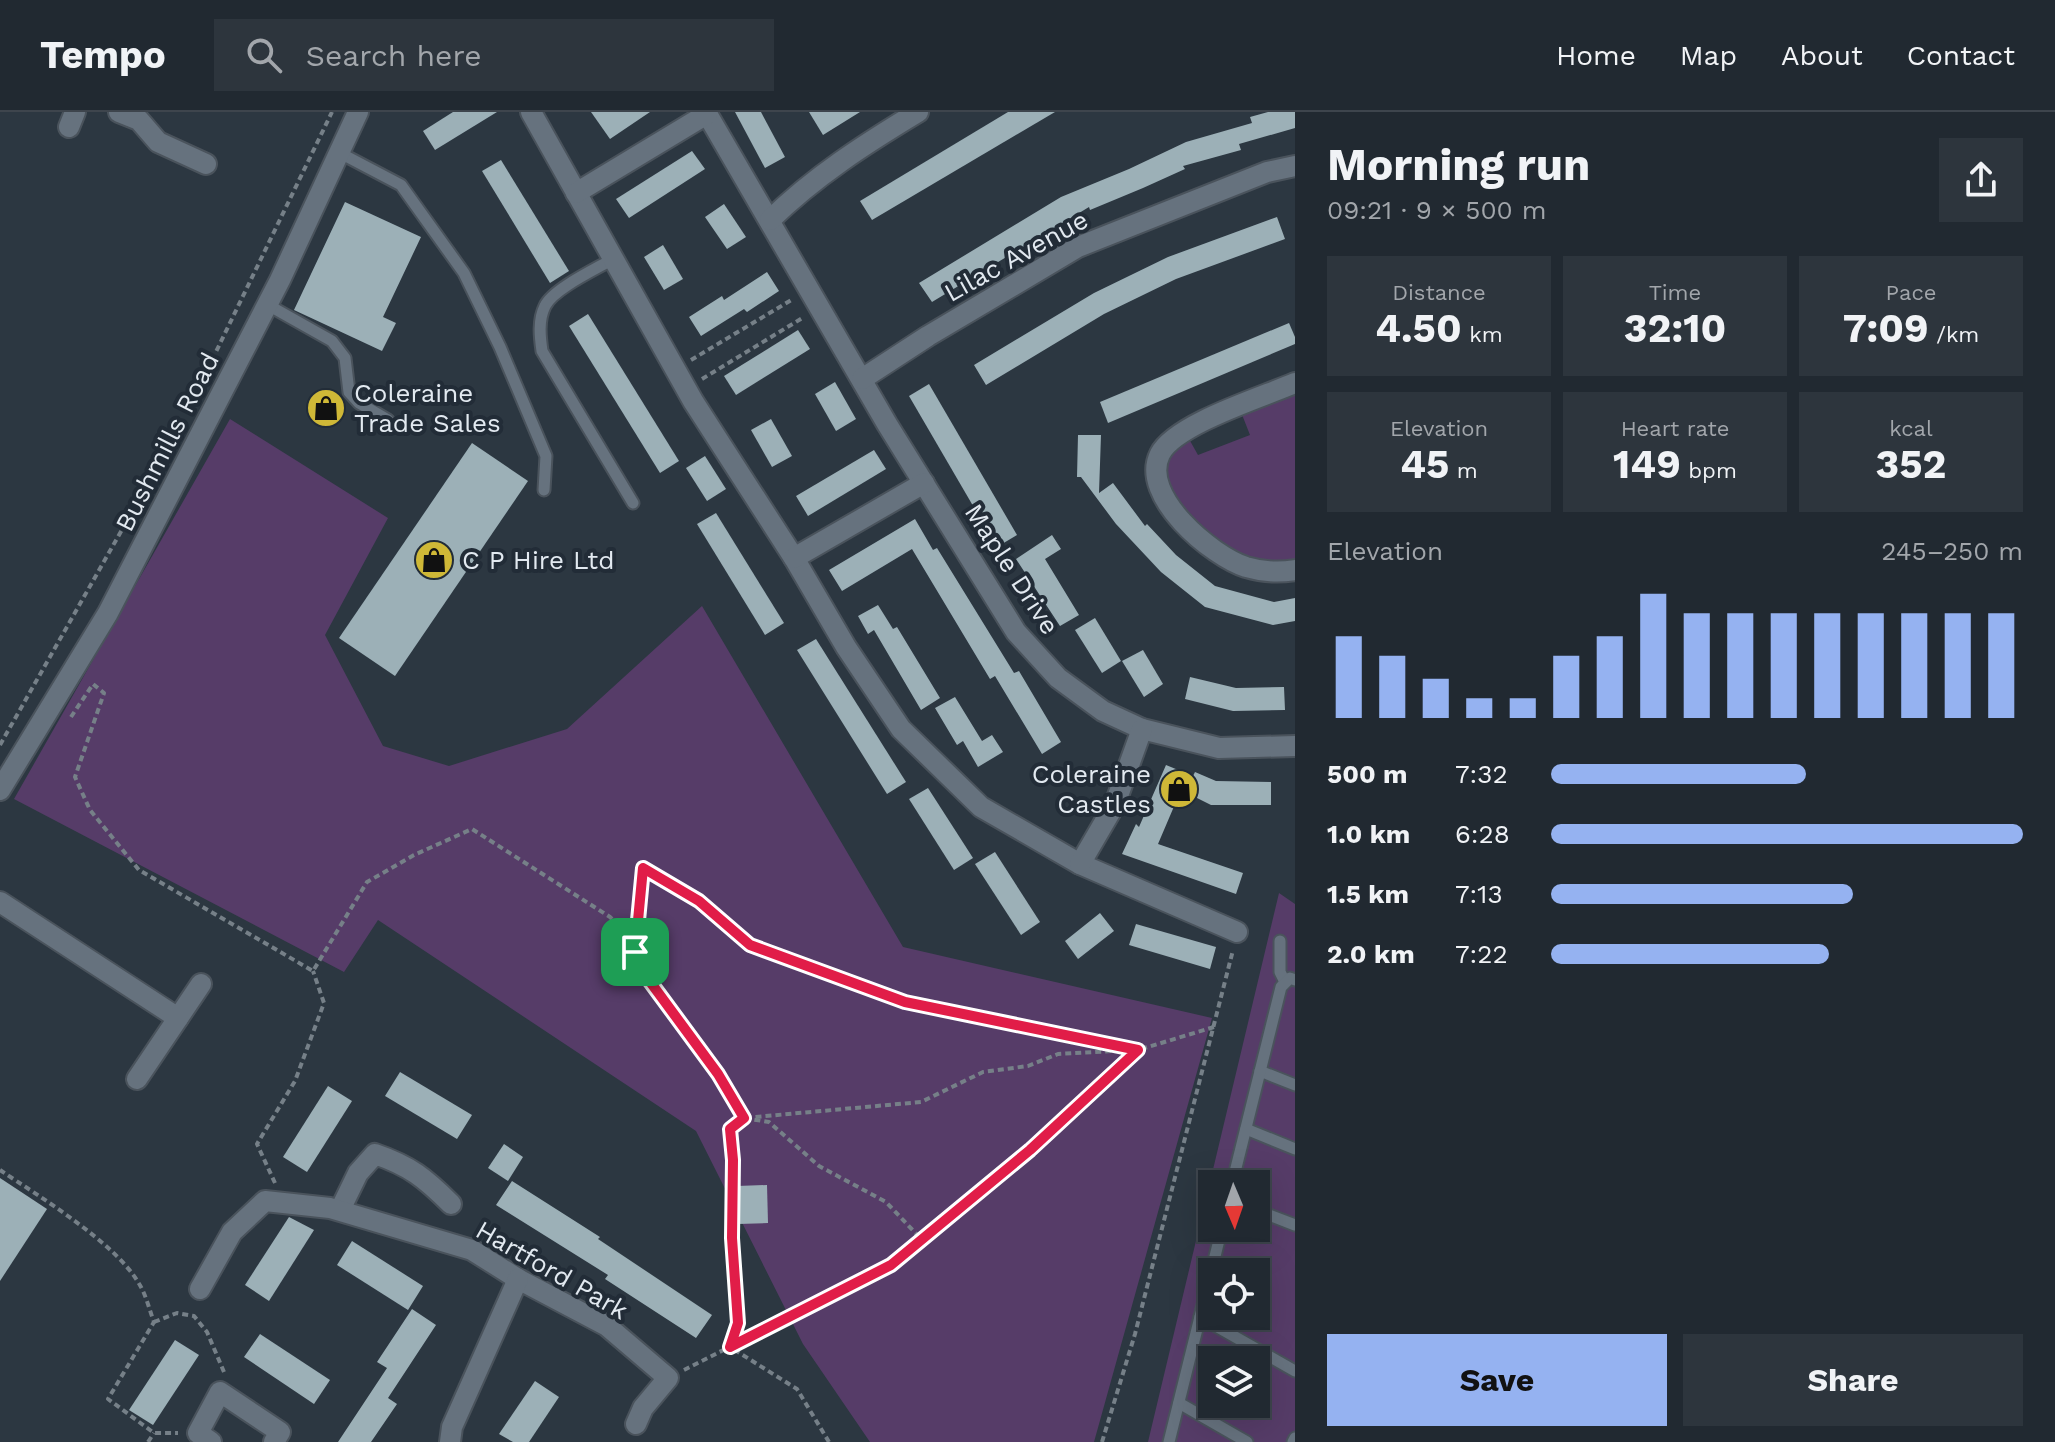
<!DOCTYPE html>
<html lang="en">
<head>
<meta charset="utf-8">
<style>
  :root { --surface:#212931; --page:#2d353d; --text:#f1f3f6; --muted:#a2a6ab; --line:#3e454d; --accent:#95b2f1 }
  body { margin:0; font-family:"Work Sans",sans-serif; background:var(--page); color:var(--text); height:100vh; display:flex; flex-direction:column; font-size:30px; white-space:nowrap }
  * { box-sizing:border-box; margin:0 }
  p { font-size:26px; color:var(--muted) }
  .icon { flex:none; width:44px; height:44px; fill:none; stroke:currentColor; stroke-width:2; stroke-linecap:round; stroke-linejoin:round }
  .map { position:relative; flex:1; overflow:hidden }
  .sheet { display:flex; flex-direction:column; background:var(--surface); width:760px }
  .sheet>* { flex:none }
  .needle { width:52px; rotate:178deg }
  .tools { position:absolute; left:1198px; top:1058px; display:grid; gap:16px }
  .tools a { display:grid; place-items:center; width:72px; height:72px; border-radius:0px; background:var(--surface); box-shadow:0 8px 32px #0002,0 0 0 2px var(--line); font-size:40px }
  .pin { position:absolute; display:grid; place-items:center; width:68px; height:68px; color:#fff; margin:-34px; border-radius:16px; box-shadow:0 4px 12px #0006 }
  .round { display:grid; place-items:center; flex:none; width:84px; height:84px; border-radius:0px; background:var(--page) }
  .headline { display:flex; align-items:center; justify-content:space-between; height:136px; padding:0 32px }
  h1 { font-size:44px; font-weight:700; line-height:60px }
  .figures { display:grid; grid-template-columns:repeat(3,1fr); gap:12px; height:136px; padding:8px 32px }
  .figures div { display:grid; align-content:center; border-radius:0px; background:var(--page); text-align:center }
  .figures b { font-size:40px; font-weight:700 }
  .figures small { font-size:22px; font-weight:400 }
  .figures p { font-size:22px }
  .chart { height:224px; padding:16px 32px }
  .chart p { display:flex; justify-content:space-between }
  .chart svg { width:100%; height:144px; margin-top:8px; stroke:var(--accent); stroke-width:6 }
  .button { display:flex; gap:16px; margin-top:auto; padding:16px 32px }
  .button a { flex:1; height:92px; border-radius:0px; background:var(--accent); color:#111; font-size:32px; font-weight:700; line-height:92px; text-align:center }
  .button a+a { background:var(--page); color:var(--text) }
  ul { padding:0 32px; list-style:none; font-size:26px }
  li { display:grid; grid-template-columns:128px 96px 1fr; align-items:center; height:60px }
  li i { height:20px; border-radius:10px; background:var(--accent) }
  header { display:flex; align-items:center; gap:48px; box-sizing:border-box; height:112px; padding:0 40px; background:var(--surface); border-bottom:2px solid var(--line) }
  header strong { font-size:38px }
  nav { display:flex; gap:44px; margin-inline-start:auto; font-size:28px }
  .search { width:560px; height:72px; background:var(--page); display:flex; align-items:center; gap:20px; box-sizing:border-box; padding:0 28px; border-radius:0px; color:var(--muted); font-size:30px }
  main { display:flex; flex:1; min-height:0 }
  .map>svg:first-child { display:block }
</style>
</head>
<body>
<header>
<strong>Tempo</strong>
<div class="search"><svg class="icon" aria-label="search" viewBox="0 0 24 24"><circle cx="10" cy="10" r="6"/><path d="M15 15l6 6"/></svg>Search here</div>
<nav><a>Home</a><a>Map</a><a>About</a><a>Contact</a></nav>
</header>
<main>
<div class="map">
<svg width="1295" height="1330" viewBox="0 0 1295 1330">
  <rect width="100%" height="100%" fill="#2c3741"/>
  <!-- green -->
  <g fill="#563c68" fill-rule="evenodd">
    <path d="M1295 283V447C1281 449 1265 450 1251 447 1226 441 1159 386 1166 356 1169 343 1180 336 1189 327L1198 343 1250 323 1241 300Z"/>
    <path d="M230 307 388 406 325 523 383 634 449 654 567 617 702 494 903 835 1212 906 1094 1330H870L803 1232 696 1019 378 808 344 860 14 687Z"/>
    <path d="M1279 781 1295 792V1330H1148ZM1212 1072H1256V1116H1212ZM1212 1160H1256V1204H1212ZM1212 1248H1256V1292H1212Z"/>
  </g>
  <!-- building -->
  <g fill="#9cb0b7">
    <path d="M453 0H497L435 38 423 19Z"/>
    <path d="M591 0H650L610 27Z"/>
    <path d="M735 0H761L785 45 765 56Z"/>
    <path d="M809 0H860L823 23Z"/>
    <path d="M1008 0H1055L872 108 860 89Z"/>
    <path d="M1268 0H1295V16L1239 32 1241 38 1183 54 1185 57 1143 76 1090 98 1089 95 932 190 919 171 1061 85 1129 57 1186 30 1252 11 1250 5Z"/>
    <path d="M692 39 705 57 629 106 616 87Z"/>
    <path d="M501 48 569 159 550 171 482 59Z"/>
    <path d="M345 90 421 125 383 205 396 211 382 239 294 198Z"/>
    <path d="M724 92 746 125 727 137 705 105Z"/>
    <path d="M1277 105 1285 127 1176 167 1104 202 986 273 974 253 1094 181 1168 145Z"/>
    <path d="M663 133 683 167 664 178 644 145Z"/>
    <path d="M767 160 779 179 747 200 744 197 701 224 689 205 722 184 724 188Z"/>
    <path d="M588 202 679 349 660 361 569 214Z"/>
    <path d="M1289 211 1295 225V232L1108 311 1100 290Z"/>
    <path d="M798 218 810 237 736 283 724 264Z"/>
    <path d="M835 270 856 307 836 319 815 282Z"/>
    <path d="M929 272 1017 423 997 435 909 284Z"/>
    <path d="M771 307 792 344 772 355 751 318Z"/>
    <path d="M1078 323H1101L1099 381 1113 371 1145 414 1147 412 1176 443 1215 474 1274 490 1295 486V509L1273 513 1205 495 1161 460 1116 412 1081 365H1077Z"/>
    <path d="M472 331 528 369 395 564 339 526Z"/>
    <path d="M874 338 886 357 808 404 796 384Z"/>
    <path d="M705 344 726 377 707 389 686 356Z"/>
    <path d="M716 401 784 511 765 523 697 412Z"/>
    <path d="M915 407 933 438 937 436 1014 561 1019 559 1061 630 1042 642 995 564 990 567 912 437 842 479 829 458Z"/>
    <path d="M1052 423 1061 437 1045 447 1079 503 1060 514 1016 447Z"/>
    <path d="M878 493 893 517 897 515 940 586 921 598 874 518 868 522 858 504Z"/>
    <path d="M1095 506 1121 549 1102 561 1075 518Z"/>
    <path d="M816 527 906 670 887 682 797 538Z"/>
    <path d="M1143 538 1163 572 1144 585 1122 549Z"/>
    <path d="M1190 565 1236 576 1284 575 1285 598 1233 599 1185 587Z"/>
    <path d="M955 585 982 629 992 623 1003 640 978 655 963 629 957 633 935 596Z"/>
    <path d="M1166 653 1193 664 1195 660 1216 669 1271 670V693H1211L1181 678 1158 732 1243 761 1236 782 1122 742 1136 712 1139 715Z"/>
    <path d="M928 676 973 746 954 758 909 687Z"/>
    <path d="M995 740 1040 810 1021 823 975 752Z"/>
    <path d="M1100 801 1114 819 1078 847 1065 829Z"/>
    <path d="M1136 812 1216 835 1210 857 1129 833Z"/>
    <path d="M400 960 472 1003 457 1027 385 984Z"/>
    <path d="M328 974 352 989 307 1060 283 1045Z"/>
    <path d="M504 1032 523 1045 508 1069 488 1056Z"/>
    <path d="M0 1066 47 1097 0 1169Z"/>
    <path d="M512 1069 600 1125 598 1127 712 1203 696 1226 605 1167 608 1163 496 1093Z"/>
    <path d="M767 1073 768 1111 738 1112 737 1074Z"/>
    <path d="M289 1105 314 1118 269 1189 245 1173Z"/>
    <path d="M352 1129 423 1174 408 1198 337 1153Z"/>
    <path d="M412 1197 436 1213 388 1286 397 1292 371 1330H338L387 1256 377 1250Z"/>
    <path d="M260 1222 330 1268 314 1292 244 1245Z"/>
    <path d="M175 1228 199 1243 153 1313 129 1298Z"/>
    <path d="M535 1269 559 1285 529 1330H513L499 1322Z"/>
  </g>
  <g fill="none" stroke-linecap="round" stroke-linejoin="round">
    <!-- service casing -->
    <g stroke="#4a535c" stroke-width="15">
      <g id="service">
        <path d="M340 41 401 73 464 161 500 235 546 344 544 378"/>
        <path d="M613 147C596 157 553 177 545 194 538 208 540 225 542 239L633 391"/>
        <path d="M268 193 332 229 345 246 349 280 359 291 388 308"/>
        <path d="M1280 829V860L1285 870"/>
        <path d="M1260 959 1295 973"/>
        <path d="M1246 1017 1295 1037"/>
        <path d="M1232 1072 1281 875 1290 866 1295 868"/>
        <path d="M1256 1098 1295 1113"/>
        <path d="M1200 1205 1295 1259"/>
        <path d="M1179 1291 1247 1330"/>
        <path d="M1169 1330 1222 1116"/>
        <path d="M1293 1330 1295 1326"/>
      </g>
    </g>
    <!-- minor casing -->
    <g stroke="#4a535c" stroke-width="24">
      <g id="minor">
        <path d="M119 0 139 8 158 30 206 52"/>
        <path d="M531 0 693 289 794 446 846 535 901 617 981 695 1080 752 1237 820"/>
        <path d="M706 0 887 312 1016 520 1058 566 1103 599 1142 617 1219 636 1295 634"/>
        <path d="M69 15 75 0"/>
        <path d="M576 81 707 2"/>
        <path d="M770 108C815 64 865 32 918 0"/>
        <path d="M862 267 928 224 1078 135 1267 60 1295 54"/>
        <path d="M1295 271C1263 285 1175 312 1160 342 1139 384 1212 444 1246 455 1263 460 1278 461 1295 458"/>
        <path d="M794 446 924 371"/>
        <path d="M1080 752 1115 692 1142 617"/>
        <path d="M0 790 178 906"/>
        <path d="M137 967 201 872"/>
        <path d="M340 1098 358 1061 375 1042C410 1054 425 1066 451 1092"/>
        <path d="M200 1177 232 1120 265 1089 330 1096 472 1138 518 1167 607 1214 668 1266 643 1296 636 1312"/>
        <path d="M211 1330 198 1321 220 1280 280 1320 274 1330"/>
        <path d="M450 1330 452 1315 518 1167"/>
      </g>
    </g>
    <!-- secondary casing -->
    <g stroke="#4a535c" stroke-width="24">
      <path id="secondary" d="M0 678 108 501 280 168 358 0"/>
    </g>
    <!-- path -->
    <g stroke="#768088" stroke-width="4" stroke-dasharray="6 4" stroke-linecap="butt">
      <path d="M691 248 793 187"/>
      <path d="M702 267 804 205"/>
      <path d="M199 275 332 0"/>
      <path d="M71 605 93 572 104 581 75 665 90 698 139 758 313 859 367 770 414 743 472 717 610 805 626 821 635 840 643 756 699 789 750 833 905 890 1138 938 1214 915"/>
      <path d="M0 633 166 340"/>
      <path d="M635 840 640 856 718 962 744 1006 769 1010 819 1054 886 1090 922 1128"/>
      <path d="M0 1058C40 1085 114 1130 138 1170 146 1182 149 1197 154 1210L108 1287 154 1321H178"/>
      <path d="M275 1071 257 1032 295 969 324 891 313 859"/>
      <path d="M154 1210 177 1201 194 1204 207 1220 224 1260"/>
      <path d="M684 1258 891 1153 1030 1038 1138 938"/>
      <path d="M148 1330 154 1321"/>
      <path d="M829 1330 797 1277 730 1235 738 1211 732 1126 733 1048 730 1017 744 1006 921 990 983 960 1028 954 1058 942 1131 938"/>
      <path d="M1102 1330 1135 1222 1233 838"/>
    </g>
    <!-- service -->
    <use href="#service" stroke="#66727e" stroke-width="11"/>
    <!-- minor -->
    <use href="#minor" stroke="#66727e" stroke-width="20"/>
    <!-- secondary -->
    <use href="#secondary" stroke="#66727e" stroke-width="20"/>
  </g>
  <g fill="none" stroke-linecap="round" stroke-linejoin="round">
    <!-- route casing -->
    <g stroke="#fff" stroke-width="16">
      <path id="route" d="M643 756 699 789 750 833 905 890 1138 938 1030 1038 891 1153 730 1235 738 1211 732 1126 733 1048 730 1017 744 1006 718 962 640 856 635 840Z"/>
    </g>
    <!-- route -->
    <use href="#route" stroke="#e11d48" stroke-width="10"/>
  </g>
  <!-- icons -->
  <defs>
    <g id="shop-disc" transform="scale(2)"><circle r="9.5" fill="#cfb837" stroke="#222c37"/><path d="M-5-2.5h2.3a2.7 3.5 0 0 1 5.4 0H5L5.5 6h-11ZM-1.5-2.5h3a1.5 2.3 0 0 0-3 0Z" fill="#111"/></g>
  </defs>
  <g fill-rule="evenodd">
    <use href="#shop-disc" x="326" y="296"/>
    <use href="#shop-disc" x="434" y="448"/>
    <use href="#shop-disc" x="1179" y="677"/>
  </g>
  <g text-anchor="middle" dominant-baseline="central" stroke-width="8" stroke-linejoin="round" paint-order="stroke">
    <!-- street labels -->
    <g font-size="26" fill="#e2e9f0" stroke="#222c37">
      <text transform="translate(1016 144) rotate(-29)">Lilac Avenue</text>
      <text transform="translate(167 330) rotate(-63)">Bushmills Road</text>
      <text transform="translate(1012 457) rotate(57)">Maple Drive</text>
      <text transform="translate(552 1158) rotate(30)">Hartford Park</text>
    </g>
    <!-- poi labels -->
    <g font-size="26" fill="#e2e9f0" stroke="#222c37" text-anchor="start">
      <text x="354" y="281">Coleraine<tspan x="354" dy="30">Trade Sales</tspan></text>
      <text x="462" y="448">C P Hire Ltd</text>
      <text x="1151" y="662" text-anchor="end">Coleraine<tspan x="1151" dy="30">Castles</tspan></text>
    </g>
  </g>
</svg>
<div class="tools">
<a><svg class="needle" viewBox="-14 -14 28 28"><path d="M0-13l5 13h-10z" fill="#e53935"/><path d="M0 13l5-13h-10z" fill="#a2a6ab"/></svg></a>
<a><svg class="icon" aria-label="locate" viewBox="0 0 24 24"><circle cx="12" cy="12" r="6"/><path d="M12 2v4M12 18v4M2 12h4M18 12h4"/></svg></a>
<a><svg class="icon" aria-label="layers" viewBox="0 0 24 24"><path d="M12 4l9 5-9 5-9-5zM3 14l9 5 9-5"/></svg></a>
</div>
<div class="pin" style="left:635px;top:840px;background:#1e9e55"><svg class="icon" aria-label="arrive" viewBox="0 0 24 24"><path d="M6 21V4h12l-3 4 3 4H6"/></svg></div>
</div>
<section class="sheet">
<div class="headline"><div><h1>Morning run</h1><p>09:21 · 9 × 500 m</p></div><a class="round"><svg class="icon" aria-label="share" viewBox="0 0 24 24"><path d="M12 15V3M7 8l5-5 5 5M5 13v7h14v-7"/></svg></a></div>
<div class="figures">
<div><p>Distance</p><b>4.50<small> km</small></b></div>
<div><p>Time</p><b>32:10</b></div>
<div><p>Pace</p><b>7:09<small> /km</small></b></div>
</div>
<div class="figures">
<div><p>Elevation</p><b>45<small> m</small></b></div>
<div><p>Heart rate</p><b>149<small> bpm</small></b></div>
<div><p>kcal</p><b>352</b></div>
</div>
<div class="chart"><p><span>Elevation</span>245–250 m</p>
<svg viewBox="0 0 160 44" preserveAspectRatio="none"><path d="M5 44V19M15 44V25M25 44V32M35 44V38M45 44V38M55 44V25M65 44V19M75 44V6M85 44V12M95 44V12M105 44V12M115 44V12M125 44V12M135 44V12M145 44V12M155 44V12"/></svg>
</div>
<ul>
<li><b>500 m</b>7:32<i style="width:54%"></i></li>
<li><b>1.0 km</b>6:28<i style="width:100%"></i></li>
<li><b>1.5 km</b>7:13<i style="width:64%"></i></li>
<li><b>2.0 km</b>7:22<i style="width:59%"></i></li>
</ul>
<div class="button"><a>Save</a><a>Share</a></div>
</section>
</main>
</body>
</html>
